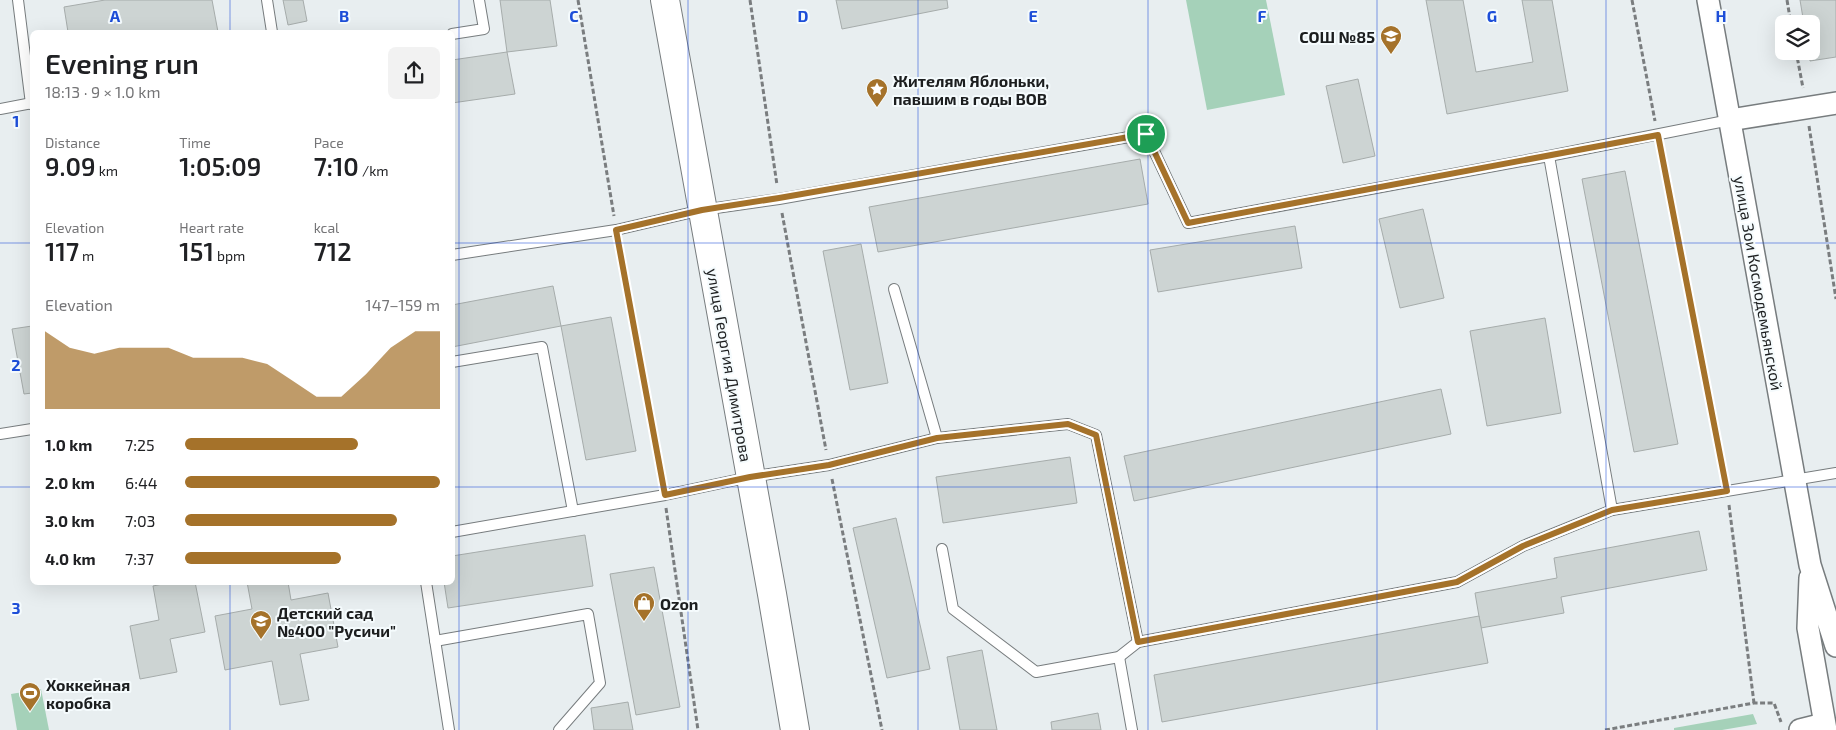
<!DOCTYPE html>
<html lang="en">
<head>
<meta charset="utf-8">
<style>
  :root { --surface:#fff; --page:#f2f2f2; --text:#202124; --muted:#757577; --accent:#a5722a }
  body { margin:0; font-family:"Exo 2",sans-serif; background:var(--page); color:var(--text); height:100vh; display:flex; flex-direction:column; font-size:19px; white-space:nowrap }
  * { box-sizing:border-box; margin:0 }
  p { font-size:16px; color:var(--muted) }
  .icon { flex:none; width:28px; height:28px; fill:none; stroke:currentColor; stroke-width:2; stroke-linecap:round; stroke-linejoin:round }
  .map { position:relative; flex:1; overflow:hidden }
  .side { position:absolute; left:30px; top:30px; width:425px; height:555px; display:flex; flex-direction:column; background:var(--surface); border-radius:8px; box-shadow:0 5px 20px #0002 }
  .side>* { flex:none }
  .buttons { position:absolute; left:1775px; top:15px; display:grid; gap:10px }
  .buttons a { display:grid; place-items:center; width:45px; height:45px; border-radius:8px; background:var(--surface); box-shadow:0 5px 20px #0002; font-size:25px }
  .pin { position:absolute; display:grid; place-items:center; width:42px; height:42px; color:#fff; margin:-21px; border:2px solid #fff; border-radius:50%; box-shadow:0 1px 5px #0007 }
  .round { display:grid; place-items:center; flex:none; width:52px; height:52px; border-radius:8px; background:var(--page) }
  .headline { display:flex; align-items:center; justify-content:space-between; height:85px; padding:0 15px }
  h1 { font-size:28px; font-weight:600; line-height:38px }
  .figures { display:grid; grid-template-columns:repeat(3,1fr); gap:8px; height:85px; padding:5px 15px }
  .figures div { display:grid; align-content:center }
  .figures b { font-size:25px; font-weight:600 }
  .figures small { font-size:14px; font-weight:400 }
  .figures p { font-size:14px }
  .chart { height:140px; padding:10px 15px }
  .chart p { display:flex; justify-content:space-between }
  .chart svg { width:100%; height:90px; margin-top:5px; fill:var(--accent); opacity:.7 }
  ul { padding:0 15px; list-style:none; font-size:16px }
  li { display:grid; grid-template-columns:80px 60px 1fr; align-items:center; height:38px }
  li i { height:12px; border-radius:6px; background:var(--accent) }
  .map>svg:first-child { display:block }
</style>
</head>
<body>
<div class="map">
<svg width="1836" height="730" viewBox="0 0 1836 730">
  <rect width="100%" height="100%" fill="#e8eef0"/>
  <!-- green -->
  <g fill="#a5d1b9">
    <path d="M1186 0H1266L1285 95 1207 110Z"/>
    <path d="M41 689 49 730H17L11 694Z"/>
    <path d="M1753 714 1757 724 1722 730H1674V728Z"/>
  </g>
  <!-- building -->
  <g fill="#cdd4d3" stroke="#a6acab">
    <path d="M105 0H212L218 32H68L64 7Z"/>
    <path d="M283 0H303L307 21 288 25Z"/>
    <path d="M500 0H550L557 46 507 52Z"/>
    <path d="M836 0H947L948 8 842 29Z"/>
    <path d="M1426 0H1463L1476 72 1533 62 1522 0H1552L1568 91 1447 114Z"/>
    <path d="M1800 0H1836V57L1810 61 1809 51H1811V24H1804Z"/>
    <path d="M507 52 515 94 452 103V60Z"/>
    <path d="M1358 79 1375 156 1343 163 1326 86Z"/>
    <path d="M1140 159 1148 204 878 252 869 207Z"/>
    <path d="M1625 171 1678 444 1634 452 1582 179Z"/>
    <path d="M1423 209 1444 298 1400 308 1379 219Z"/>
    <path d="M1295 226 1302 268 1158 292 1150 250Z"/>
    <path d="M861 244 888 383 850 390 823 251Z"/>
    <path d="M553 286 561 326 452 347V305Z"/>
    <path d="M611 317 636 451 586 460 561 326Z"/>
    <path d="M1545 318 1561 413 1487 426 1470 331Z"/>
    <path d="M32 326V393L24 394 12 329Z"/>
    <path d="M1441 389 1451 434 1134 501 1124 456Z"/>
    <path d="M1070 457 1077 503 943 523 936 477Z"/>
    <path d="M896 518 930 669 887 678 853 528Z"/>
    <path d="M1699 531 1707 570 1561 597 1564 613 1481 628 1475 593 1557 578 1554 558Z"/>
    <path d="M585 535 593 586 448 608 444 582H452V556Z"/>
    <path d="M654 567 680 707 636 715 610 574Z"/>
    <path d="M172 582H195L205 632 170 639 177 672 140 679 130 626 159 620 153 586Z"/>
    <path d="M247 582H288L291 600 328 593 338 647 300 654 309 700 280 705 272 661 225 670 215 616 252 609Z"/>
    <path d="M1479 616 1488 663 1162 722 1154 675Z"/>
    <path d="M982 650 997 730H960L947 657Z"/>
    <path d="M628 702 633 730H594L591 708Z"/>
    <path d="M1098 713 1101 730H1052L1051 722Z"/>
  </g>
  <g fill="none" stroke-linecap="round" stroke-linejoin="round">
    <!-- lane casing -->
    <g stroke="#777c7e" stroke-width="12">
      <g id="lane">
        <path d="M18 0 31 104"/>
        <path d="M267 0 272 32"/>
        <path d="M452 34 484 29 479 0"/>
        <path d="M0 109 32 103"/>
        <path d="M1549 156 1612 510"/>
        <path d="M452 255 616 230 702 210 779 199 1146 134 1188 223 1549 156 1730 120"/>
        <path d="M894 289 937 438"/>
        <path d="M452 362 542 347 573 511"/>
        <path d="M0 434 32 429"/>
        <path d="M452 532 665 495 750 477 829 465 937 438 1068 424 1096 435 1138 642"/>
        <path d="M942 549 953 609 1036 672 1119 657 1138 642 1457 582 1523 546 1612 510 1836 473"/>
        <path d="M426 582 449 730"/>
        <path d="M435 641 588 614 600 683 559 730"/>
        <path d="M1119 657 1132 730"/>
      </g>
    </g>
    <!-- street casing -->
    <g stroke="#777c7e" stroke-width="24">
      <g id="street">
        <path d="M1708 0 1810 565 1836 646"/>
        <path d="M1730 120 1836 103"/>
        <path d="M1810 578 1808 628 1826 730"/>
        <path d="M1800 730 1824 724"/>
      </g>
    </g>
    <!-- secondary casing -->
    <g stroke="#777c7e" stroke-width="30">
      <path id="secondary" d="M665 0 772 594 795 730"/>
    </g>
    <!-- path -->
    <g stroke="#7a7d7f" stroke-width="3" stroke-dasharray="5 2.5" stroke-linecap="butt">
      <path d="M578 0 614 216"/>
      <path d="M750 0 777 185"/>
      <path d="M1632 0 1655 121"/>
      <path d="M1787 0 1791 24"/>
      <path d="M1796 51 1803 88"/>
      <path d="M1809 126 1836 299"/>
      <path d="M1660 147 1724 477"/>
      <path d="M782 213 826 450"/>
      <path d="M619 245 662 482"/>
      <path d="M832 479 882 730"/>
      <path d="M1729 505 1754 703"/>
      <path d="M666 508 698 730"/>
      <path d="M1605 730 1754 703H1774L1781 722"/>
    </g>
    <!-- lane -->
    <use href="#lane" stroke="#fff" stroke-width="10"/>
    <!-- street -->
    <use href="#street" stroke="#fff" stroke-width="21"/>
    <!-- secondary -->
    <use href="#secondary" stroke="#fff" stroke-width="28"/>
  </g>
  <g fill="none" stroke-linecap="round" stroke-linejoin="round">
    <!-- route casing -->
    <g stroke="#fff" stroke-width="10">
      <path id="route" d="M1146 134 1188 223 1658 135 1727 491 1612 510 1523 546 1457 582 1138 642 1096 435 1068 424 937 438 829 465 750 477 665 495 616 230 702 210 779 198Z"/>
    </g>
    <!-- route -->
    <use href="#route" stroke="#a5722a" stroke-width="6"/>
  </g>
  <!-- grid -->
  <path fill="none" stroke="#1d4ed8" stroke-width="1" stroke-opacity="0.55" d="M230 0V32M459 0V730M688 0V730M918 0V730M1148 0V730M1377 0V730M1606 0V730M0 243H32M452 243H1836M0 487H32M452 487H1836M230 582V730"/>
  <!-- icons -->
  <defs>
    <g id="school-pin" transform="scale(1.125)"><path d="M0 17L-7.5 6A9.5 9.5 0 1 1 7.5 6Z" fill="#a5722a" stroke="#f5fbfd"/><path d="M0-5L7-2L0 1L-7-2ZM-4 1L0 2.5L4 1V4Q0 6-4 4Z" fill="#fff"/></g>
    <g id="sight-pin" transform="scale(1.125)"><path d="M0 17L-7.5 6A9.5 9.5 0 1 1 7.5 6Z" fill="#a5722a" stroke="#f5fbfd"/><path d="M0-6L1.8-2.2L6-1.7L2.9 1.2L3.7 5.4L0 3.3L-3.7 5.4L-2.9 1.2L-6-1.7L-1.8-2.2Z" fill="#fff"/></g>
    <g id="shop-pin" transform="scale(1.125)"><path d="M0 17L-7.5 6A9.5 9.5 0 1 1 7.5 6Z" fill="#a5722a" stroke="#f5fbfd"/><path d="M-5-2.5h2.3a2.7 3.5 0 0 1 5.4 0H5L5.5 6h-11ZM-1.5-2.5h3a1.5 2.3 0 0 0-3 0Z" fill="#fff"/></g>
    <g id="stadium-pin" transform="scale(1.125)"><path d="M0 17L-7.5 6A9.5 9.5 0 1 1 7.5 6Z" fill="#a5722a" stroke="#f5fbfd"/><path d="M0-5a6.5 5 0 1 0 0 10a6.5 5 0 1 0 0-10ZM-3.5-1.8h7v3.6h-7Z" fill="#fff"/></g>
  </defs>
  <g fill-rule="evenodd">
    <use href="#school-pin" x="1391" y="36"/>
    <use href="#sight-pin" x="877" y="89"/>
    <use href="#shop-pin" x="644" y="603"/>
    <use href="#school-pin" x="261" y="621"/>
    <use href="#stadium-pin" x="30" y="693"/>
  </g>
  <g text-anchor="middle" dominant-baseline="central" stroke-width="4" stroke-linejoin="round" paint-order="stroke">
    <!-- poi labels -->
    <g font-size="16" font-weight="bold" fill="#1c1e1f" stroke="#f5fbfd" text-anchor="start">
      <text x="1375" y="36" text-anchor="end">СОШ №85</text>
      <text x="893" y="80">Жителям Яблоньки,<tspan x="893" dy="18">павшим в годы ВОВ</tspan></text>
      <text x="660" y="603">Ozon</text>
      <text x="277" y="612">Детский сад<tspan x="277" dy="18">№400 "Русичи"</tspan></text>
      <text x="46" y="684">Хоккейная<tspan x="46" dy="18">коробка</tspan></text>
    </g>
    <!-- street labels -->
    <g font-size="16" fill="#1c1e1f" stroke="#f5fbfd">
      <text transform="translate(1759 283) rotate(80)">улица Зои Космодемьянской</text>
      <text transform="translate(730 365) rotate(80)">улица Георгия Димитрова</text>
    </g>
  </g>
  <g font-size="16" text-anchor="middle" font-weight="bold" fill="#1d4ed8" stroke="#f5fbfd" stroke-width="4" stroke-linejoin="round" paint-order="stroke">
    <text x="115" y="22">A</text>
    <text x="344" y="22">B</text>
    <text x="574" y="22">C</text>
    <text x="803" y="22">D</text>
    <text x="1033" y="22">E</text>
    <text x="1262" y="22">F</text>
    <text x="1492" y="22">G</text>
    <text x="1721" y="22">H</text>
    <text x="16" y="127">1</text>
    <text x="16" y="371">2</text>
    <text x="16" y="614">3</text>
  </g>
</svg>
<div class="buttons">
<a><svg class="icon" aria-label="layers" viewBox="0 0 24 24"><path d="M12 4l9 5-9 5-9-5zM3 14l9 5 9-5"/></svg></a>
</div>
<div class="pin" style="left:1146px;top:134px;background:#1e9e55"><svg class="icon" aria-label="arrive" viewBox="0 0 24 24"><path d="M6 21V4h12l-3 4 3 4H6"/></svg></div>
<section class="side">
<div class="headline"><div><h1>Evening run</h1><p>18:13 · 9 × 1.0 km</p></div><a class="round"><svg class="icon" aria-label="share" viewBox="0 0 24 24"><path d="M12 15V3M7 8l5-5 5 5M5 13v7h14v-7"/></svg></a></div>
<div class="figures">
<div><p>Distance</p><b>9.09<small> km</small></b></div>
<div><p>Time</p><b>1:05:09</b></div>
<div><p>Pace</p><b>7:10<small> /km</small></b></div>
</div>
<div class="figures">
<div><p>Elevation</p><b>117<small> m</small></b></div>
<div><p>Heart rate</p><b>151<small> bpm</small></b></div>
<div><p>kcal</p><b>712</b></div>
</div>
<div class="chart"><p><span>Elevation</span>147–159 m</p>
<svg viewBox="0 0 160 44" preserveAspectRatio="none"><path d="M0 44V6L10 14L20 17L30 14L40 14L50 14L60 19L70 19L80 19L90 22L100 30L110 38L120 38L130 27L140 14L150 6L160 6V44z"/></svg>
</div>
<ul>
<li><b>1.0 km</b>7:25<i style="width:68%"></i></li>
<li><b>2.0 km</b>6:44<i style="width:100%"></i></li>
<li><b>3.0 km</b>7:03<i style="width:83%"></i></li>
<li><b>4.0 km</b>7:37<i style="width:61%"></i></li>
</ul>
</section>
</div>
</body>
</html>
